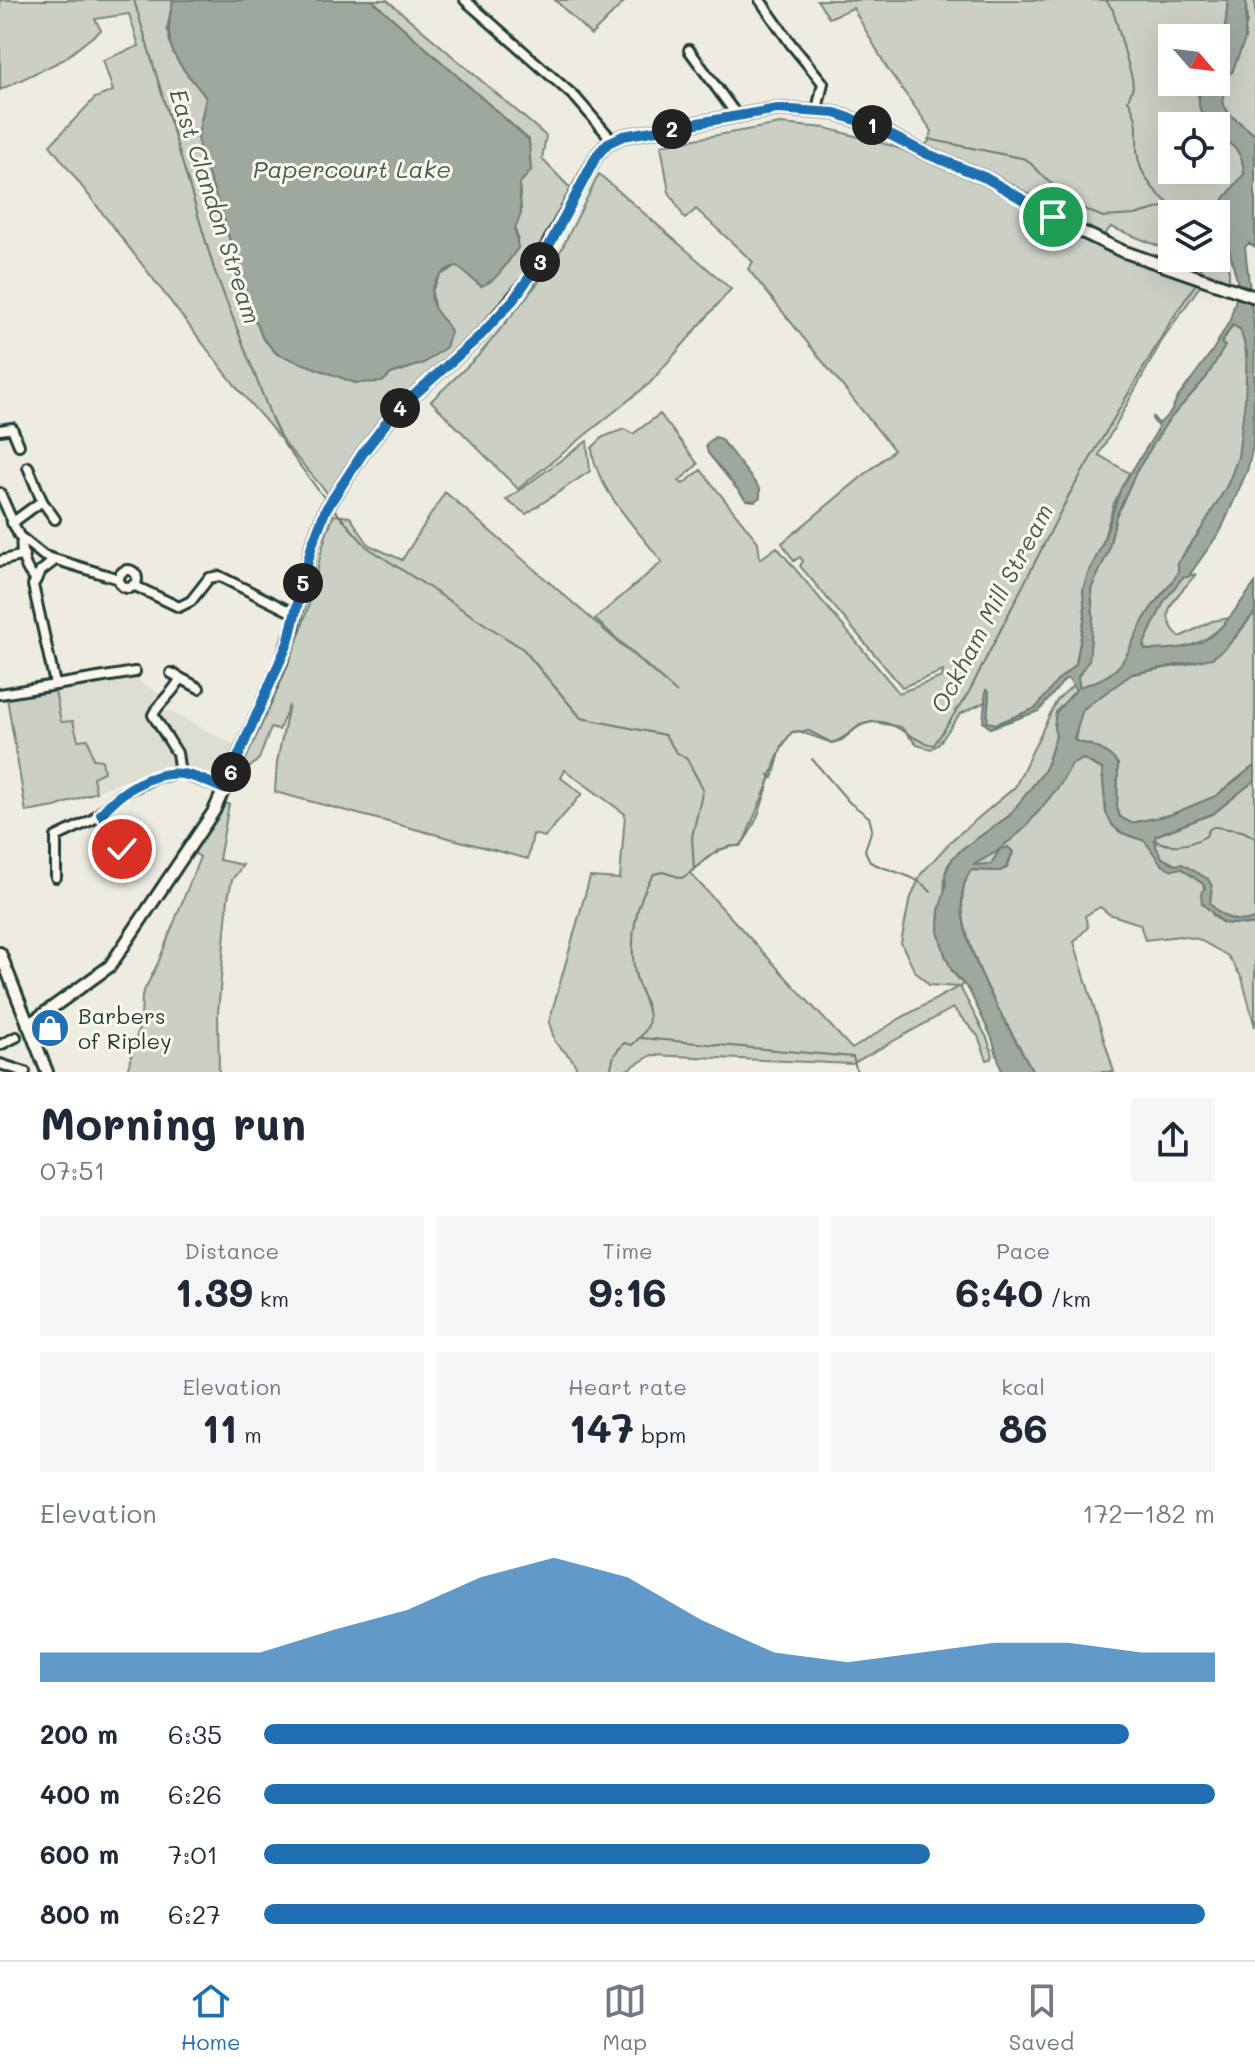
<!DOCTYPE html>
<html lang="en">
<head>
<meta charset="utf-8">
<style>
  :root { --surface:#fff; --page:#f6f6f7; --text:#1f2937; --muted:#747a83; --line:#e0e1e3; --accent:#1f6fb2 }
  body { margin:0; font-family:Mali,sans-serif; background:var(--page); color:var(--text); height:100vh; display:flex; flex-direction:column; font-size:30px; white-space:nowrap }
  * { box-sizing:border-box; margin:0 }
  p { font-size:26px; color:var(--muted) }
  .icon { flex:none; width:44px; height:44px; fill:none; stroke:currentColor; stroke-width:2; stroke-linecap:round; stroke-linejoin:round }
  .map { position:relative; height:1072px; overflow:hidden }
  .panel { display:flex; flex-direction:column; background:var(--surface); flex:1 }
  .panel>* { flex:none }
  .needle { width:52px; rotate:118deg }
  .buttons { position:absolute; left:1158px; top:24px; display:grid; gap:16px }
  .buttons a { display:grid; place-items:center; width:72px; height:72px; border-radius:0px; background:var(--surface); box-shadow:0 8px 32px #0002; font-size:40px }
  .pin { position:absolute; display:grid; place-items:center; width:68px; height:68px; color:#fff; margin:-34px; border:4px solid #fff; border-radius:50%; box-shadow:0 2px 8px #0007 }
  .km { position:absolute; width:40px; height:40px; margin:-20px; border-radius:50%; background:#222; color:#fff; font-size:22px; line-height:40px; text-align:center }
  .round { display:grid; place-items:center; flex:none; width:84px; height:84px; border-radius:0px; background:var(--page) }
  .overview { display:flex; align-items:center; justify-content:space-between; height:136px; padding:0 40px }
  h1 { font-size:44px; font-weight:700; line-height:60px }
  .figures { display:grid; grid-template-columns:repeat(3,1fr); gap:12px; height:136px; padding:8px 40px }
  .figures div { display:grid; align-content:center; border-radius:0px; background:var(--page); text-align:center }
  .figures b { font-size:40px; font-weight:700 }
  .figures small { font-size:22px; font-weight:400 }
  .figures p { font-size:22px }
  .chart { height:224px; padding:16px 40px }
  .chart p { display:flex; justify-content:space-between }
  .chart svg { width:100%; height:144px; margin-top:8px; fill:var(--accent); opacity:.7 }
  ul { padding:0 40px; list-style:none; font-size:26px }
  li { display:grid; grid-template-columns:128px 96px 1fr; align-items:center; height:60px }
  li i { height:20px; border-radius:10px; background:var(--accent) }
  .dock { display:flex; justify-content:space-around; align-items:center; height:112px; border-top:2px solid var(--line); background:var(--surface); font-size:22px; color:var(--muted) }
  .dock a { display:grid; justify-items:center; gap:4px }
  .dock .current { color:var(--accent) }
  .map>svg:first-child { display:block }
</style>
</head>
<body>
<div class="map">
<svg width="1255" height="1072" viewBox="0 0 1255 1072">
  <rect width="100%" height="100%" fill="#eeece1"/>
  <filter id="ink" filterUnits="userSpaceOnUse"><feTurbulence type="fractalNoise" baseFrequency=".0125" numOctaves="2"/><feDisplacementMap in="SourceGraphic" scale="16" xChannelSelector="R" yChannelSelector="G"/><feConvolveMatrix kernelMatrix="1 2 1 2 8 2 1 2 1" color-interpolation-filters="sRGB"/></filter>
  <g filter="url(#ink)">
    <!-- built -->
    <g fill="#ddddd2">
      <path d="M131 676 158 693 147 714 169 750 173 767 124 781 55 807 26 812 7 698Z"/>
      <path d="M167 710 242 749 224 789 180 773 178 757 157 724Z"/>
    </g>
    <!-- green -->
    <g fill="#cbcfc4" stroke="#75867c" stroke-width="2">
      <path d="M0 0H173L167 29 206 98 198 135 199 148 225 222 248 312 257 323 262 337 277 354 382 382 391 374 424 363 434 307 432 291 440 275 457 266 481 286 518 239 515 229 521 213 519 184 529 140 372 0H387L546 136 542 159 574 192 514 292 476 333 413 389 388 406 382 420 328 494 238 389 50 145 95 98 113 91 103 60 139 46 129 14 95 19 101 30 63 60 0 90Z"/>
      <path d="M555 0H626L591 35Z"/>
      <path d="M817 0H1228L1224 38 1216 54V38H1172V82H1202L1198 96 1209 126H1172V170H1216V133C1233 147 1243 149 1244 174L1224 199 1219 219H1216V214H1172V258H1216V221L1229 271V281L1163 258 1166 249 1111 227 1101 238 922 149 929 141 932 131 887 68 853 8 829 18Z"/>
      <path d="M1246 0H1255V135L1229 114 1222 102 1228 78 1226 75 1232 72 1247 22Z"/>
      <path d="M780 124 826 128 892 146 953 168 1133 262 1202 283 1164 337 1099 455 1129 473 1114 503 1102 545 1083 589 1085 615 1076 664 1036 708 996 724 987 722 989 692 987 691 985 702 960 714 938 745 931 749 917 745 901 727 873 722 860 725 842 740 832 743 798 731 792 732 782 745 773 778 768 774 771 777 744 841 740 846C717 845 706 859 690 873L852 1049 899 1019 958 987 929 985 914 970 901 943 909 902 921 874 952 840 1015 787 1051 712 1057 700 1073 685 1076 690 1056 712 1054 728 1056 736 1045 770 1009 816 962 849 948 865 945 874 944 900 939 911 938 931 952 971 963 984 960 987 987 1038 993 1055 991 1059 987 1060 978 1036 953 1008 852 1064 652 1055 623 1072H579L572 1059 555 1042 549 1022 590 877 620 879 625 814 565 770 561 778 582 794 545 837 533 834 528 859 275 792 277 762 289 705 279 730 271 728 259 759 237 779C261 723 290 670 307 611 317 578 319 548 334 515L350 517 369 545 402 560 445 492 677 693 595 619 662 562C639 531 595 488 592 448L603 437 624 429 633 434 660 414 698 464 679 481 683 484 701 470 758 542 760 559 777 547 899 693 942 677 943 671 902 687 800 566 803 561 800 557 794 561 782 543 894 450 748 269 753 262 696 209 685 219 669 192 661 145Z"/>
      <path d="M599 174 731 289 650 383 518 489 431 401 480 354 555 262Z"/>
      <path d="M1233 325 1240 329C1253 359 1246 439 1234 470 1227 489 1215 507 1204 525 1195 540 1177 555 1179 573 1169 586 1157 599 1148 613 1122 655 1134 671 1079 688L1078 676 1081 673 1093 617 1091 589 1108 552 1116 516 1136 472 1167 422 1206 378 1224 346 1221 344Z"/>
      <path d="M587 441 590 471 526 514 506 500Z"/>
      <path d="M1196 574C1179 596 1153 612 1180 637L1212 621 1230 618C1207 645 1179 655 1144 649 1143 635 1170 583 1184 577 1188 575 1192 576 1196 574Z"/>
      <path d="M1255 612V765L1216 796 1170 815 1131 823 1120 817 1117 807 1118 764C1105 751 1092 744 1075 741L1080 713 1095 698 1132 674 1188 664 1216 655 1236 637Z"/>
      <path d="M55 691 61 722 73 721 78 740 88 739 93 759 102 760 104 772 93 777 96 792 55 807 26 812 7 698Z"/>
      <path d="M1083 759 1102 769 1106 813 1118 831 1145 841 1160 862 1181 868 1203 884 1213 916 1223 923 1255 925V1027L1242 978 1228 956 1198 939 1180 936 1145 940 1140 924 1109 914 1100 907 1085 916 1088 927 1074 942 1114 1072H1033C1010 1026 937 919 971 870L1000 871 1007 868 1013 852 1008 847 998 853 991 864 971 866 996 852 1039 811 1072 764Z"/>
      <path d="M1255 780V919C1237 924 1221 918 1210 903L1212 886 1208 880 1182 864 1175 865 1162 858 1156 847 1155 836 1214 813Z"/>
      <path d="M222 804H229L219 860 243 865 232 880 228 898 218 1013 219 1072H127L141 1020 142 995 158 963 200 857 194 853Z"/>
    </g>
    <!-- water -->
    <g fill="#9fa89f" stroke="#6c7d74" stroke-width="2" fill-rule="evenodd">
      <path d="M173 0H372L529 140 531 171 519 184 521 213 515 229 518 248C508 261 497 282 481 286L457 266C440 269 427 288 433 305 437 315 448 322 451 332L446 347 424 363 391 374 382 382 355 383 277 354 262 337 257 323 248 312 225 222 199 148 198 135 206 98C176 58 161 53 173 0Z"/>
      <path d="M1228 0H1246L1245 39 1232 72 1227 75 1222 102 1229 114 1255 135V247L1249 243 1245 247 1255 337 1253 446 1247 471 1221 530 1188 577H1183L1165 600 1143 646 1146 650C1213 650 1218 633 1255 583V612L1226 648 1212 658 1132 674 1083 709 1074 738 1075 741C1091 744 1108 750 1118 764L1117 808 1120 817 1131 823 1170 815 1216 796 1255 765V780L1214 813 1155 836 1156 847 1162 858 1175 865 1182 864 1208 879 1212 886 1210 903C1221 918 1237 924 1255 919V925L1223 923 1202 903 1201 893 1205 888 1203 884 1181 868 1173 870 1162 865 1145 841 1122 833 1113 826 1106 813 1102 769 1083 759 1072 764 1060 785 1024 829 996 852 973 865 991 864 1000 849 1008 847 1013 852 1006 868 1000 871 971 870C936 918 1010 1027 1033 1072H1002L992 1038 969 990 952 971 945 955 938 931 939 911 946 886 945 874 952 859 962 849 1009 816 1045 770 1056 736 1054 728 1056 712 1076 690 1069 679H1065L1039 711 990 728 983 722 986 690 989 692 987 722 996 724 1036 708 1058 680 1076 664 1085 615 1083 589 1088 574 1102 545 1121 488 1157 431 1158 427 1152 419 1153 417 1159 424 1171 412 1176 400 1213 350 1230 320 1239 288 1221 217 1224 199 1244 174C1243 149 1233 147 1216 133V126H1209C1197 110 1197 101 1202 82H1216V54L1224 38ZM1232 325 1240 329 1247 352 1245 400 1238 457 1228 484 1202 528 1178 563V573C1169 587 1157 600 1148 613 1122 654 1132 672 1079 687L1078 676 1089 660 1093 617 1091 589 1108 552 1116 516 1136 472 1167 422 1206 378 1225 346 1221 343Z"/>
      <path d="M715 437 721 439 760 489V497L755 501 746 500 708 453 706 445Z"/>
    </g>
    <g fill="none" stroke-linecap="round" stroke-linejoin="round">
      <!-- stream -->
      <g stroke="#6c7d74" stroke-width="2">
        <path d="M134 0 214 269 273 422 285 446 325 499"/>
        <path d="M853 0V1"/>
        <path d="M1106 0 1113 10 1132 78 1133 87 1128 100C1139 118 1137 130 1137 149 1138 178 1161 200 1184 214"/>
        <path d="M928 139 1026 159 1072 204 1103 217 1135 215 1170 205"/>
        <path d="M1216 239 1224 232"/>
        <path d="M1200 272 1203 258"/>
        <path d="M332 507 367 547 523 649 581 718 665 735 676 752 687 759 703 789 692 837 694 870"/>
        <path d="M812 759 850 803 869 817 872 829 865 850 870 862C892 873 914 873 931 892"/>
        <path d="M1154 840C1172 849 1189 846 1206 836 1211 822 1216 828 1229 829 1244 831 1242 830 1255 838"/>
        <path d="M641 1038 853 1057 857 1072"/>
        <path d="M610 1072 614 1055 624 1043 632 1045C638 1039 646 1033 648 1025 652 1009 640 993 636 977 628 945 635 901 654 874L663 872 682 878C702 866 714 845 740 846 768 814 766 765 792 732L809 731 832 743C847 738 853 728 864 724 892 713 909 742 934 745L969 692 1069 495 1171 321 1197 282"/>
      </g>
      <!-- minor casing -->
      <g stroke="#1f3d34" stroke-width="14">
        <g id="minor">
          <path d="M465 0 576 98 613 141"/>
          <path d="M760 0 791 44 823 83 817 110"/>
          <path d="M689 50 738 117"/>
          <path d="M0 430 12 428 19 445"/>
          <path d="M28 467 42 501 55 519"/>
          <path d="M0 493 19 536 44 556 119 579"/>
          <path d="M12 523 42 501"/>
          <path d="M22 539C20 551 25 572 36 579"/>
          <path d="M0 561 24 555"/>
          <path d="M54 561 41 571 33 585 55 684"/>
          <circle cx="128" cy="579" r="9"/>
          <path d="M133 585 179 607 191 601 209 578 219 576 287 610 297 612"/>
          <path d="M171 673 199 688"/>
          <path d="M180 679C173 694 159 702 153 715L177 753 180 773"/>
          <path d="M0 694 135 672"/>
          <path d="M101 814 114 830 122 849"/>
          <path d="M56 877V837L92 820 121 794 156 777 180 773 224 789"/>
          <path d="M0 1045 16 1037"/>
          <path d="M0 1064 25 1072"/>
        </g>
      </g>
      <!-- major casing -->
      <g stroke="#1f3d34" stroke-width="16">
        <g id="major">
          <path d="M0 953 47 1072"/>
          <path d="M28 1025 110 966 187 851 214 811 282 659 293 627 312 545 326 509 363 453 393 414 482 334 529 279 597 155 608 143 623 136 777 109 835 113 873 126 925 153 986 178 1076 229 1122 251 1255 297"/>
        </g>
      </g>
      <!-- minor -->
      <use href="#minor" stroke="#fbf7ec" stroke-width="8"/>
      <!-- major -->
      <use href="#major" stroke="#fbf7ec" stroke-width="10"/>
    </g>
  </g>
  <g fill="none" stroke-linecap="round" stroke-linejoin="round" filter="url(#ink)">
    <!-- route casing -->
    <g stroke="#fff" stroke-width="16">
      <path id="route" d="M122 849 114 830 101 814C119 792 153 770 182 774 197 776 210 783 224 789L288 643 312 545 326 509 363 453 393 414 482 334 514 299 542 259 597 155 608 143 623 136 777 109 835 113 873 126 925 153 986 178 1053 217"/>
    </g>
    <!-- route -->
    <use href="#route" stroke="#1f6fb2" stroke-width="10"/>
  </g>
  <!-- icons -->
  <defs>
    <g id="shop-disc" transform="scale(2)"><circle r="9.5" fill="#1f6fb2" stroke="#fbf7ec"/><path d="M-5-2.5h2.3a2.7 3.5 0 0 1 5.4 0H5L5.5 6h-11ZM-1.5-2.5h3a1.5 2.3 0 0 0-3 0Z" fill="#fff"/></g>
  </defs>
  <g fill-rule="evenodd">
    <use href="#shop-disc" x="50" y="1028"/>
  </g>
  <g text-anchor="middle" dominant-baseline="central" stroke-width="6" stroke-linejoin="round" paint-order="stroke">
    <!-- poi labels -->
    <g font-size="22" fill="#1f3d34" stroke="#fbf7ec" text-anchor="start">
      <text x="78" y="1015">Barbers<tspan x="78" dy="25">of Ripley</tspan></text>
    </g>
    <!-- water labels -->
    <g font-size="24" font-style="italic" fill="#455d54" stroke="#fbf7ec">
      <text x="352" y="168">Papercourt Lake</text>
      <text transform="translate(216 206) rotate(72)">East Clandon Stream</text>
      <text transform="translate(991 608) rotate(-62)">Ockham Mill Stream</text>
    </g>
  </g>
</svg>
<div class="buttons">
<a><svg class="needle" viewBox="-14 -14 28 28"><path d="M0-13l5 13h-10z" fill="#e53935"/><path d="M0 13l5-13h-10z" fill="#747a83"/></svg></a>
<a><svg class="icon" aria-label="locate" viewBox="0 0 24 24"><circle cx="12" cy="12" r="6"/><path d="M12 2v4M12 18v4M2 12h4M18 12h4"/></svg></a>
<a><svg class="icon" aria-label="layers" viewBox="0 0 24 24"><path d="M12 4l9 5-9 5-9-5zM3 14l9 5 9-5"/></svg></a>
</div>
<div class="pin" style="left:1053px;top:217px;background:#1e9e55"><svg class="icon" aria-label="arrive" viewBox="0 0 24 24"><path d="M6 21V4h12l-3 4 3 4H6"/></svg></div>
<div class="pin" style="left:122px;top:849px;background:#d93025"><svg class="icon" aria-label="check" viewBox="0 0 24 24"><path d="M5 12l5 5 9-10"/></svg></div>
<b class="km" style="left:872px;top:125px">1</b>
<b class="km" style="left:672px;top:129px">2</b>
<b class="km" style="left:540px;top:262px">3</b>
<b class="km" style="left:400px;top:408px">4</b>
<b class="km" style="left:303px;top:583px">5</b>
<b class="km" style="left:231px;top:772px">6</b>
</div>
<section class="panel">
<div class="overview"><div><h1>Morning run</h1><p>07:51</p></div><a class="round"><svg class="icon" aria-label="share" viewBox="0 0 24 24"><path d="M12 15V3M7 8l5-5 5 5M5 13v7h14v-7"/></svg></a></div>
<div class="figures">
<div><p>Distance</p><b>1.39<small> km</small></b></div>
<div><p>Time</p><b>9:16</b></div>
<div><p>Pace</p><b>6:40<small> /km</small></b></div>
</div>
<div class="figures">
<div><p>Elevation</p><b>11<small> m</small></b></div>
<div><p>Heart rate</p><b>147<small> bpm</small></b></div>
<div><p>kcal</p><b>86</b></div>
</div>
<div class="chart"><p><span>Elevation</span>172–182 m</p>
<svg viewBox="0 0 160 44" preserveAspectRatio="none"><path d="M0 44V35L10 35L20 35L30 35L40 28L50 22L60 12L70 6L80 12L90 25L100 35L110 38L120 35L130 32L140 32L150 35L160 35V44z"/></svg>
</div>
<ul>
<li><b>200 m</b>6:35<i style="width:91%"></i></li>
<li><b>400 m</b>6:26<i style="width:100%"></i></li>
<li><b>600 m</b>7:01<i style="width:70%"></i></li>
<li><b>800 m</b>6:27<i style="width:99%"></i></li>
</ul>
</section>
<nav class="dock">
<a class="current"><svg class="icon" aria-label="home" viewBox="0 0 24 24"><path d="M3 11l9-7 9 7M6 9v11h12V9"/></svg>Home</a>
<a><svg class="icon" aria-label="map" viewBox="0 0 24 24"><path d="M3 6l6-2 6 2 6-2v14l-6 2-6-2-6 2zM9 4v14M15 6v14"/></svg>Map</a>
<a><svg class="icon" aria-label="saved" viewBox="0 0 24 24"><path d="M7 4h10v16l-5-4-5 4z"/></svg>Saved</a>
</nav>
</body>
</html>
